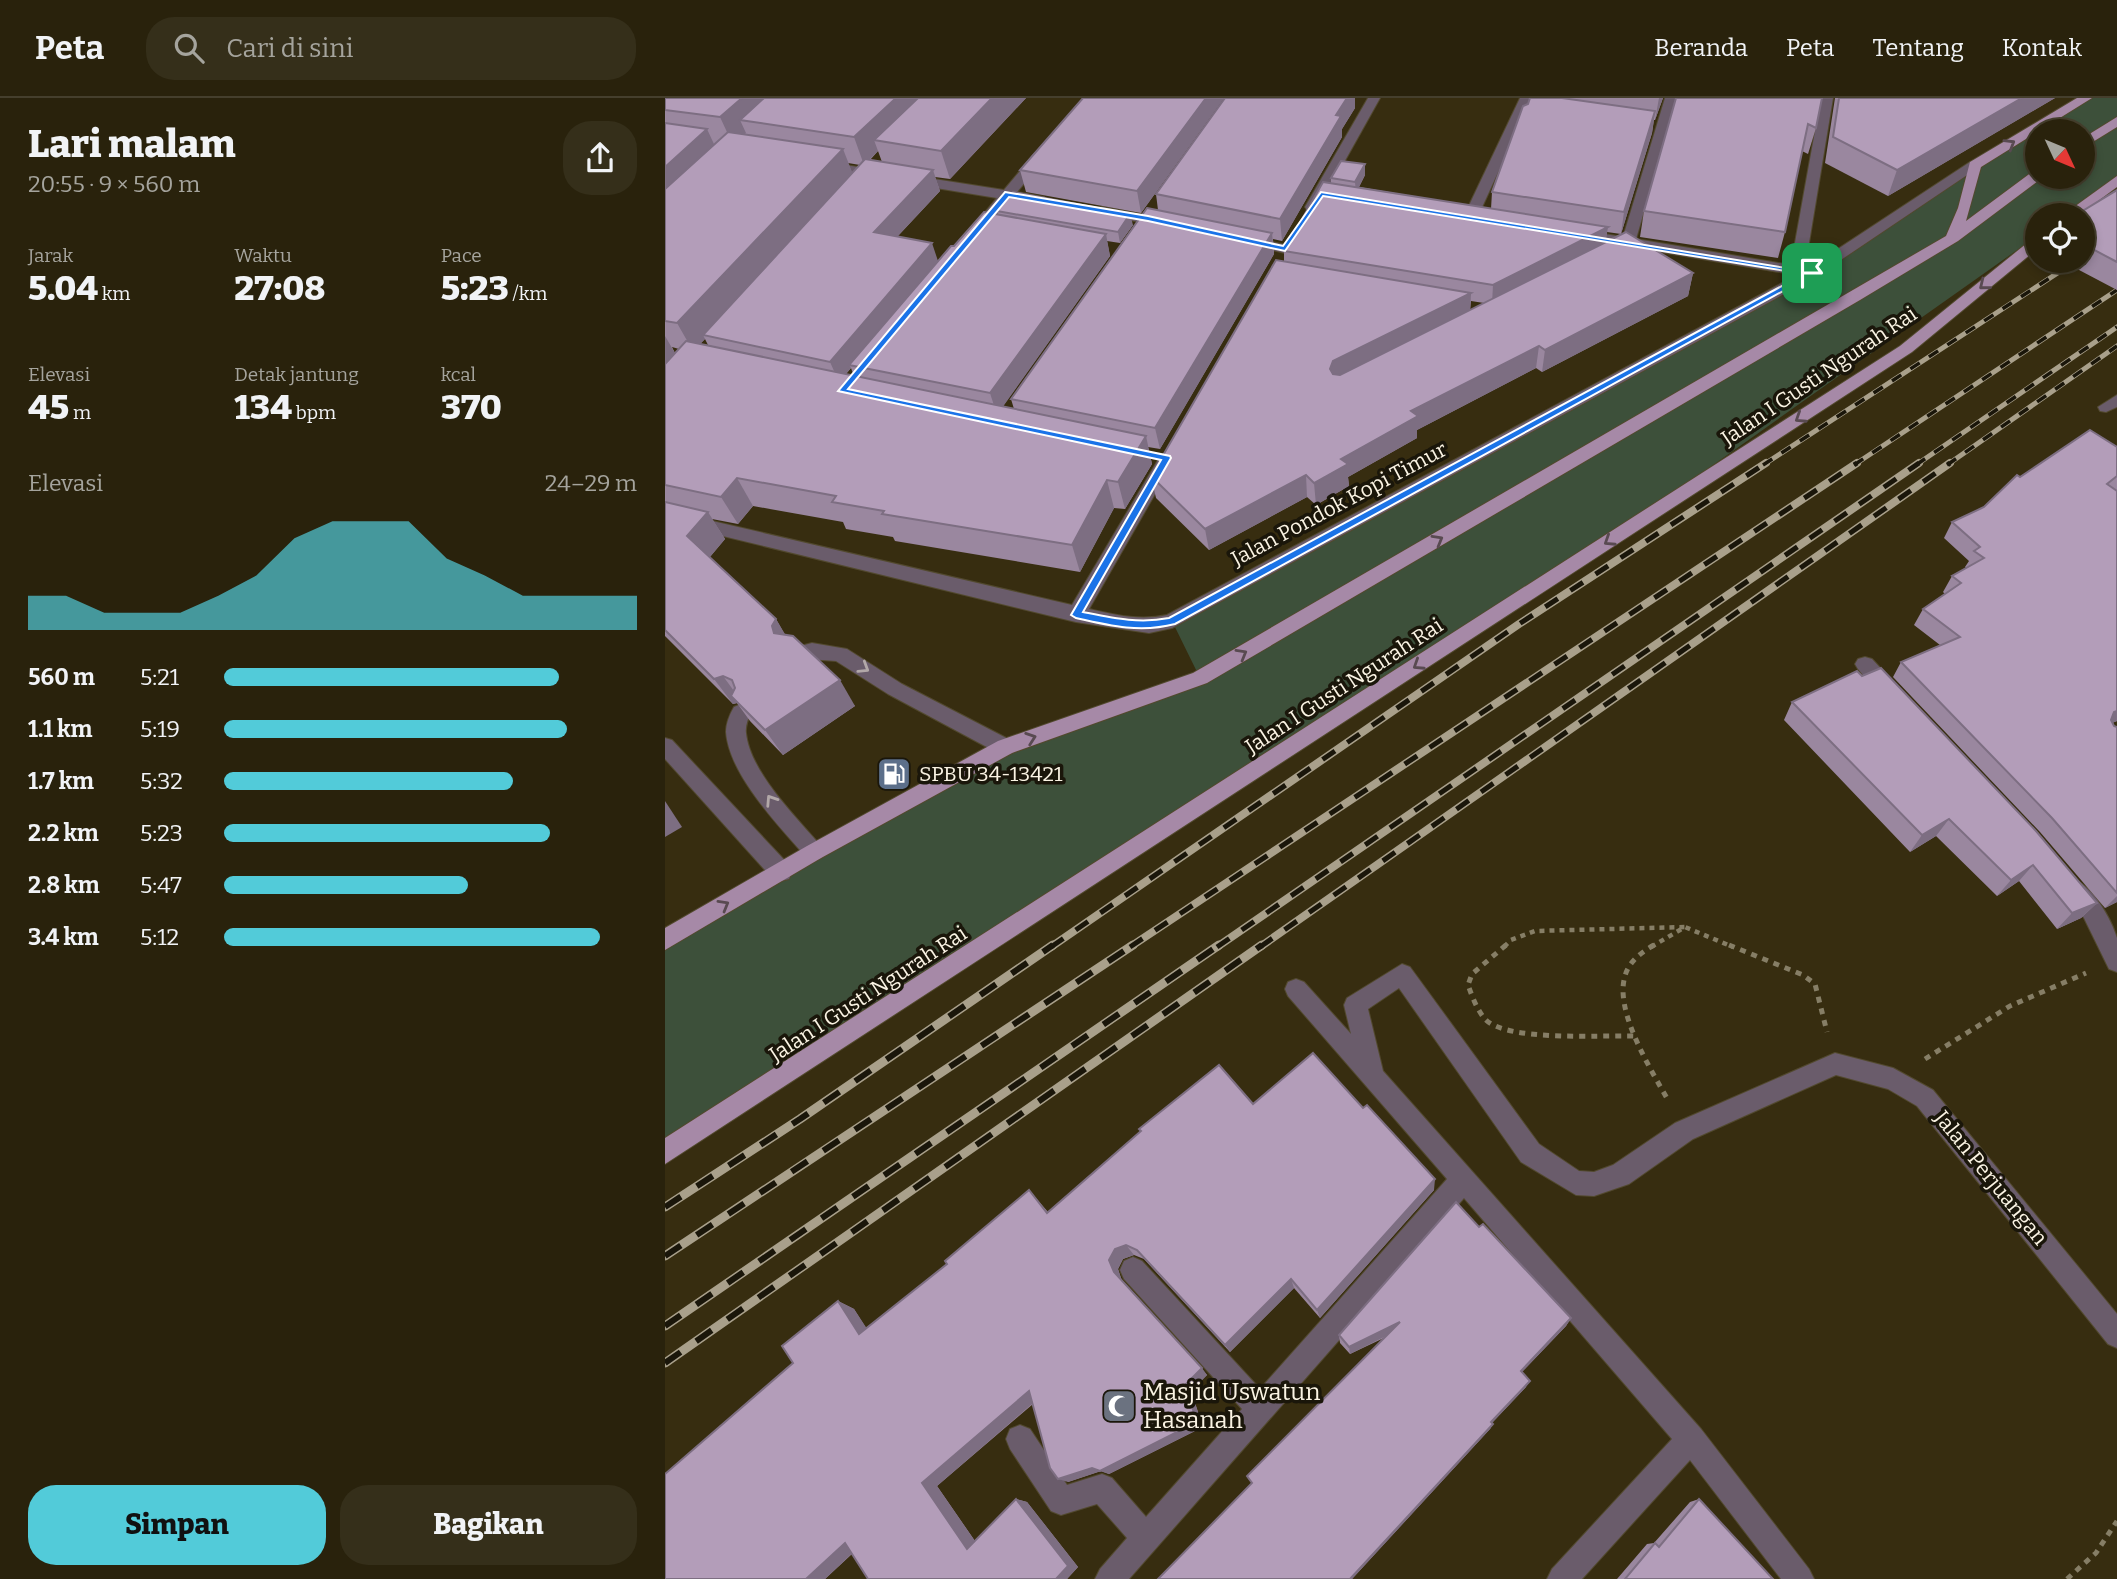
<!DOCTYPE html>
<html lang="id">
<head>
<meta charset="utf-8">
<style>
  :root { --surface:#29220c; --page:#352f1a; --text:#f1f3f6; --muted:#a5a49d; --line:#453f2d; --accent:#52cbd9 }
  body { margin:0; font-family:Bitter,serif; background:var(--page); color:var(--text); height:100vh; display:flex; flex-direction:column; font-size:26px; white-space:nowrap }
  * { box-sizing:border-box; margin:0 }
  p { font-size:23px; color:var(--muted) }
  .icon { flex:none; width:38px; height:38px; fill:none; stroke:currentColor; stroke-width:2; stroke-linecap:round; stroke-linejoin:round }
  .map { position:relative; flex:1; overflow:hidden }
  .panel { display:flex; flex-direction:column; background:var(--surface); width:665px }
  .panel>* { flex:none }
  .needle { width:46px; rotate:134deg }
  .controls { position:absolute; left:1360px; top:21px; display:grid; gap:14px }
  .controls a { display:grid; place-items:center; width:70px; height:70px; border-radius:50%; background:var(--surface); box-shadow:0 4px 10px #0003,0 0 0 2px var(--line); font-size:35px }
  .pin { position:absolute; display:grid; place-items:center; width:60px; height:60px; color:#fff; margin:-30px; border-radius:14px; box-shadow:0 4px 10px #0006 }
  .round { display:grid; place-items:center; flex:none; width:74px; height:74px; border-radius:28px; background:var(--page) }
  .summary { display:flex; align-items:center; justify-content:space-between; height:119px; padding:0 28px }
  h1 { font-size:38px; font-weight:800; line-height:52px }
  .figures { display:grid; grid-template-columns:repeat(3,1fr); gap:10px; height:119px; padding:7px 28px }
  .figures div { display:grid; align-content:center }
  .figures b { font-size:35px; font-weight:800 }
  .figures small { font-size:19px; font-weight:400 }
  .figures p { font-size:19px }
  .chart { height:196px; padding:14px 28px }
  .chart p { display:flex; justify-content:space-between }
  .chart svg { width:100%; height:126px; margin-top:7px; fill:var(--accent); opacity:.7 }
  .action { display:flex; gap:14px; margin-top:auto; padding:14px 28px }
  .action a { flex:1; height:80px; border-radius:28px; background:var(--accent); color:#111; font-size:28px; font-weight:800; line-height:80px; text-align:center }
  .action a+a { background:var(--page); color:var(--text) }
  ul { padding:0 28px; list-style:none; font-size:23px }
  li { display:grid; grid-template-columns:112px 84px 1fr; align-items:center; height:52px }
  li i { height:18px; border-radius:9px; background:var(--accent) }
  header { display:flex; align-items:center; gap:42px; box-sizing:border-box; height:98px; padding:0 35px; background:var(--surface); border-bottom:2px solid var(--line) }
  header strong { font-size:33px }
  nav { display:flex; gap:38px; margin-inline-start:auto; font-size:24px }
  .search { width:490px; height:63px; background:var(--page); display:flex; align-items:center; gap:18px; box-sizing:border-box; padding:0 24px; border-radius:28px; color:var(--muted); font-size:26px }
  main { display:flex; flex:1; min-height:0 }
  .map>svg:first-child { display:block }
</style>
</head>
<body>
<header>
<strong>Peta</strong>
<div class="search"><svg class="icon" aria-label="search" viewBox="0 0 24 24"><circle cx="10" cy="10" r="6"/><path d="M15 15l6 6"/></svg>Cari di sini</div>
<nav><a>Beranda</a><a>Peta</a><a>Tentang</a><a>Kontak</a></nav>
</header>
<main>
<section class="panel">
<div class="summary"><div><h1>Lari malam</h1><p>20:55 · 9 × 560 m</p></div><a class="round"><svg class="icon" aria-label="share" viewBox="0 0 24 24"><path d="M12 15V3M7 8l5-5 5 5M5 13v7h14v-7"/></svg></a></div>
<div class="figures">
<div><p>Jarak</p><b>5.04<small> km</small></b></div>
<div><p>Waktu</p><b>27:08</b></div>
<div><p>Pace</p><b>5:23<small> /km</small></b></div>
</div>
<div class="figures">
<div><p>Elevasi</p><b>45<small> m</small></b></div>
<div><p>Detak jantung</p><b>134<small> bpm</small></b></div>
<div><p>kcal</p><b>370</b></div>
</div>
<div class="chart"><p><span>Elevasi</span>24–29 m</p>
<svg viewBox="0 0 160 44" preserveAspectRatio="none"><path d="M0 44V32L10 32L20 38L30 38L40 38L50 32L60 25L70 12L80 6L90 6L100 6L110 19L120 25L130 32L140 32L150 32L160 32V44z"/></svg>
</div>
<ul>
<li><b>560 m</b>5:21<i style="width:81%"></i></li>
<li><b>1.1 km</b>5:19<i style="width:83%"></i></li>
<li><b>1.7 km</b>5:32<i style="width:70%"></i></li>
<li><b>2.2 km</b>5:23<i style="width:79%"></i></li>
<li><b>2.8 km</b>5:47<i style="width:59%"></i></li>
<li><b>3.4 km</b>5:12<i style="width:91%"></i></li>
</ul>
<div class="action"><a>Simpan</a><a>Bagikan</a></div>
</section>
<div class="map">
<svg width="1452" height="1481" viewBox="0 0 1452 1481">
  <rect width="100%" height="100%" fill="#372d10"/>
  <!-- green -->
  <path fill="#3d503a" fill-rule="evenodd" d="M1421 0H1452V82L1402 117H1372V138L901 471 0 1053V842L340 649 535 580 507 523 1147 175ZM1372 33H1418V79H1372Z"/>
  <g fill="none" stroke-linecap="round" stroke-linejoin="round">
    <!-- service casing -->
    <g stroke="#52492e" stroke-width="2">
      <g id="service">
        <path d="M147 545 182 551 237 586 347 643 350 649 347 655 340 657 333 655 223 596 171 563 128 560 126 555 128 550Z"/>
        <path d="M76 606 83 609 86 614C83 621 80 628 81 635 85 674 131 719 156 748L160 754 156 760 149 763 142 760C115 729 64 677 61 634 61 625 65 616 69 609Z"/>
        <path d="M0 640 7 642 124 767 127 774 124 781 116 783 108 781 0 661Z"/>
      </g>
    </g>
    <!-- minor casing -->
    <g stroke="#52492e" stroke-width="2">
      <g id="minor">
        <path d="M703 0H715L654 109 652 112H642L640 109Z"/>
        <path d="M855 0H867L813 118 806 122 801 121 799 118Z"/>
        <path d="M1000 0H1012L971 141 1126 167 1156 0H1168L1140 169 1144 170 1305 64H1315L1317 67 1152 178 507 530 484 535 411 524 0 424V412L407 507 496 357 502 355 510 361 424 511C451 517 475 523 502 517L1132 177 966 149 953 154 946 150 949 146 909 139 907 136 914 132 958 139Z"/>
        <path d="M375 54 382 58 352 94 379 99V105L345 102 313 140 308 141 301 137 332 100 161 72 154 68 161 64 339 92 370 55Z"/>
        <path d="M437 109 502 121 509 125 502 129 432 116V110Z"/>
        <path d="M581 138 625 148 627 151 620 155 576 145 574 142Z"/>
        <path d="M1452 297V309L1441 314 1435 313 1433 309Z"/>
        <path d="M1200 559 1207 561 1232 588 1235 593 1232 598C1215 604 1203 582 1193 571L1190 566 1193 561Z"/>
        <path d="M1409 782C1428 788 1446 821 1452 840 1452 850 1452 864 1452 874L1444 871 1419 820 1398 791 1401 784Z"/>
        <path d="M737 866 745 869 874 1046 914 1073 929 1074 948 1067 1010 1025 1170 955 1228 970 1268 992 1452 1216V1250L1443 1246 1252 1008 1223 991 1171 977 1028 1041 964 1086 929 1098 911 1097 856 1064 734 890 703 911 718 973 1036 1331 1144 1471 1149 1481H1116L1025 1362 917 1481H882L887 1471 1007 1341 799 1100 464 1481H430L435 1471 462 1440 432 1406 396 1417 386 1413 345 1351 341 1341 345 1331 355 1327 365 1331 402 1387 437 1376 447 1380 481 1419 577 1311 459 1181 455 1172 459 1163 468 1159 477 1163 595 1291 782 1081 623 898 620 891 623 884 631 881 639 884 686 936 679 907 682 900Z"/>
      </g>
    </g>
    <!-- primary casing -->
    <g stroke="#52492e" stroke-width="2">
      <g id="primary">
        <path d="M1412 0H1427L1316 69 1301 123 1367 74 1372 73V79L1377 80 1293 143 1195 202 542 585 347 655 156 760 0 852V830L142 748 333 643 528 575 1281 138 1293 110 1305 64Z"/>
        <path d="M1452 19V29L1418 50V40Z"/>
        <path d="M1452 78V89L1414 117H1398Z"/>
        <path d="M1372 140V151L1247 254 0 1066V1040L1235 248 1367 141Z"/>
      </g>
    </g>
    <!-- path-far1 -->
    <g stroke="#867e66" stroke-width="4.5" stroke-dasharray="5 5" stroke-linecap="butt">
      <path d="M839 849 846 842 870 833 1020 829"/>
      <path d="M986 849 1020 829 1068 849"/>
    </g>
    <!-- path -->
    <g stroke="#867e66" stroke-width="5" stroke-dasharray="6 6" stroke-linecap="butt">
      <path d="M841 847 807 876 803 887C807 898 812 912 820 921 841 944 937 937 969 938"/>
      <path d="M989 847C977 854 964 863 960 878 949 914 987 973 1004 1004"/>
      <path d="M1064 847 1138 877 1150 886 1162 934"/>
      <path d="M1260 961 1345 908 1421 875"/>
      <path d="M1402 1481 1431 1455 1452 1423"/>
    </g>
    <!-- service -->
    <use href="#service" fill="#6a5c6b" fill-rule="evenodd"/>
    <!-- minor -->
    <use href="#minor" fill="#6a5c6b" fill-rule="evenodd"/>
    <!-- primary -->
    <use href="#primary" fill="#a689a7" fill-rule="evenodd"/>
    <!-- rail-far2 casing -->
    <g stroke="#a9a08b" stroke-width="5">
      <g id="rail-far2">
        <path d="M1098 367 1411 163"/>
        <path d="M1189 367 1452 192"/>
        <path d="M1251 367 1452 229"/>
        <path d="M1282 367 1452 248"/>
      </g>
    </g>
    <!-- rail-far1 casing -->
    <g stroke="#a9a08b" stroke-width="8">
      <g id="rail-far1">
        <path d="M386 849 854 526 1101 365"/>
        <path d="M465 849 1192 365"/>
        <path d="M552 849 1254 365"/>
        <path d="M595 849 1285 365"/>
      </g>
    </g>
    <!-- rail casing -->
    <g stroke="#a9a08b" stroke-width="9">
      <g id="rail">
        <path d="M0 1109 135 1021 388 847"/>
        <path d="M0 1158 468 847"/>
        <path d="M0 1228 554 847"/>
        <path d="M0 1265 597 847"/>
      </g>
    </g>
    <!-- rail-far2 -->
    <use href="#rail-far2" stroke="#1a160a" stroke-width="3.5" stroke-dasharray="11" stroke-linecap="butt"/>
    <!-- rail-far1 -->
    <use href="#rail-far1" stroke="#1a160a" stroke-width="5" stroke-dasharray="15" stroke-linecap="butt"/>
    <!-- rail -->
    <use href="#rail" stroke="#1a160a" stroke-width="6" stroke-dasharray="19" stroke-linecap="butt"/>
  </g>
  <!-- wall -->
  <g fill="#9a879f" fill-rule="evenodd">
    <path d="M0 0H361L285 81 270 79 275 93 232 139 273 163 289 148 333 116 332 113 468 127 455 145 442 143 445 158 338 308 349 311 346 301 493 112 491 96 560 0H690V10L677 31V39L617 143 608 141 609 156 495 351 483 349 487 366 460 411 449 410 415 474 230 443 228 439 181 431 178 424 88 408 73 426 47 421 60 441 44 460 111 521 120 537 190 608 118 657 85 623 72 605 68 606 0 538ZM213 53 217 64 205 62ZM183 65 195 67 187 75ZM40 241 43 247 35 246ZM7 249 14 251 10 255ZM186 270 189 278 181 276Z"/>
    <path d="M418 0H559L476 115 361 94 355 72Z"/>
    <path d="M865 0H998L990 22H989L987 35 956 136 942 134 940 144 1028 175 1023 198 877 274 871 270 752 332V340L683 379 684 388 651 407 642 399 544 452 491 400 486 378 619 164V153L666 85V80L700 66V77L694 89 826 111 827 94ZM806 203 819 205 805 212Z"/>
    <path d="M1157 0 1151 30 1143 56 1137 53 1120 134 1113 160 975 139 979 113Z"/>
    <path d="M1170 0H1390L1223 98 1160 65Z"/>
    <path d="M1452 92V192L1397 163H1418V117Z"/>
    <path d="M1452 349V623L1447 625 1449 628 1452 629V804L1440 810 1375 734 1228 579 1236 564 1275 547 1249 527 1258 511 1280 496 1278 494 1287 478 1301 470 1300 469 1304 463 1279 440 1287 424 1319 409 1355 379Z"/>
    <path d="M1127 604 1432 805 1416 820 1392 831 1354 783 1332 798 1271 738 1245 754 1119 622Z"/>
    <path d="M588 1006 769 1092 655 1220 629 1190 565 1254 479 1161 469 1157 458 1161 453 1171 457 1183 542 1277 526 1293 538 1329 444 1376 436 1373 403 1384 368 1306 272 1388 310 1443 351 1401 362 1404 413 1469 402 1481H203L187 1456 160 1481H0L128 1265 173 1203 189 1211 201 1230 282 1166 364 1092 383 1114Z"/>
    <path d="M814 1129 906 1220 901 1228 857 1274 861 1289 827 1325 828 1326 825 1331 687 1481H493L587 1385 721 1239 685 1256 675 1245 674 1237Z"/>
    <path d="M1034 1401 1108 1481H952L982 1446 989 1445 1025 1404Z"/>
  </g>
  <!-- shaded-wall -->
  <g fill="#7d6e82">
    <path d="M77 0H119L75 22 81 35 68 47 55 19Z"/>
    <path d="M231 0H269L209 42 213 53 199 67 189 39Z"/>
    <path d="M327 0H361L285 81 276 53Z"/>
    <path d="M541 0H559L476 115 472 93Z"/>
    <path d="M682 0H690V10L677 31V39L617 143 615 121 671 17Z"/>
    <path d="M994 0H998L990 22Z"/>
    <path d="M1357 0H1390L1223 98 1232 72Z"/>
    <path d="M990 13 987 35 956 136 959 114Z"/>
    <path d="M42 31 55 59 0 110V69Z"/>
    <path d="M178 51 189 79 38 237 40 241 28 253 12 225Z"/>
    <path d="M700 66V77L691 95 690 84Z"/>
    <path d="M268 72 275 93 217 155 209 134Z"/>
    <path d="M465 116 468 127 455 145 453 134Z"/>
    <path d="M943 129 940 148 827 206 828 187Z"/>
    <path d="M607 135 609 156 495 351 490 330Z"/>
    <path d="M441 136 445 158 332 317 325 295Z"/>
    <path d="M267 145 274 166 184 267 186 270 174 284 165 264Z"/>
    <path d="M1028 175 1023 198 877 274 880 252Z"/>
    <path d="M806 195 805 217 669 286 665 271 668 263Z"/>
    <path d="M0 238 17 267 0 284Z"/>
    <path d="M874 248 871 270 752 332V340L683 379 684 388 651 407 649 385 676 361 746 313Z"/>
    <path d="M481 338 487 366 460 411 453 384Z"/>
    <path d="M641 377 642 399 544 452 540 431Z"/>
    <path d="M72 380 88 408 73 426 56 399Z"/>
    <path d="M442 382 449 410 415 474 407 447Z"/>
    <path d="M43 414 60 441 40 465 22 438Z"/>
    <path d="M111 521 127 548 109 535 107 528Z"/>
    <path d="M58 578 77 604 66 598 72 605 68 606 49 581Z"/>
    <path d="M175 582 190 608 118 657 100 632Z"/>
    <path d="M1452 613V623L1437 629 1449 614Z"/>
    <path d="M0 703 17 729 0 739Z"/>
    <path d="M1284 721 1271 738 1245 754 1257 737Z"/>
    <path d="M1368 767 1354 783 1332 798 1346 782Z"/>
    <path d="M1452 798V804L1440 810Z"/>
    <path d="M1432 805 1416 820 1392 831 1407 815Z"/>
    <path d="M770 1081 769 1092 655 1220 652 1212Z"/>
    <path d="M461 1147 469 1157 458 1161 453 1171 457 1183 449 1174 444 1162 450 1151Z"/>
    <path d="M626 1181 629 1190 565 1254 560 1247Z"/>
    <path d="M173 1203 189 1211 210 1243 194 1236Z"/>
    <path d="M906 1220 901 1228 852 1279 856 1273Z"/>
    <path d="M735 1224V1231L685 1256 684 1249Z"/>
    <path d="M537 1270 542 1277 526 1293 538 1329 444 1376 435 1373Z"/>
    <path d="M865 1283 861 1289 823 1329 826 1324Z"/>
    <path d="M364 1293 375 1299 272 1388 316 1452 302 1451 257 1385Z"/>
    <path d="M828 1326 825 1331 687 1481H685Z"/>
    <path d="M427 1370 436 1373 403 1384 393 1381Z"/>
    <path d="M351 1401 362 1404 413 1469 402 1481H391Z"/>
    <path d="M180 1445 197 1446 160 1481H141Z"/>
  </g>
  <!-- building -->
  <g fill="#b39db9" stroke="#7d6e82" stroke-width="2">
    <path d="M0 0H77L55 19 0 12Z"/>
    <path d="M99 0H231L189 39 75 22Z"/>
    <path d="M253 0H327L276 53 209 42Z"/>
    <path d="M418 0H541L472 93 355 72Z"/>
    <path d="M560 0H682L671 17 676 18 615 121 491 96Z"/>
    <path d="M865 0H897L990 13 959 114 827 94 858 8 863 6Z"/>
    <path d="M1011 0H1157L1151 30 1143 26 1120 134 979 113Z"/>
    <path d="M1174 0H1357L1232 72 1168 39Z"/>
    <path d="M0 25 42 31 0 69Z"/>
    <path d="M63 34 178 51 12 225 0 223V91Z"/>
    <path d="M200 61 268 72 209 134 267 145 165 264 38 237Z"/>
    <path d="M676 63 700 66 690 84 666 80Z"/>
    <path d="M658 84 943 129 828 187 619 153Z"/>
    <path d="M1452 92V164L1418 146V117H1411Z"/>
    <path d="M348 94 465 116 453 134 332 113Z"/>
    <path d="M482 110 607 135 490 330 346 301Z"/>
    <path d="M319 114 441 136 325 295 184 267 286 148H289Z"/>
    <path d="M961 134 1028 175 880 252 874 248 746 313 753 318 676 361 683 366 649 385 641 377 540 431 486 378 611 162 806 195 668 263 665 271 668 276 675 277Z"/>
    <path d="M21 243 481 338 453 384 442 382 407 447 217 416 219 413 167 404 171 398 72 380 56 399 0 387V266Z"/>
    <path d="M1425 332 1452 349V378L1442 386 1452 393V613L1449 614 1446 622 1449 628 1452 629V795L1387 720 1236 564 1295 539 1258 511 1296 485 1287 478 1319 460 1309 453 1315 449 1287 424 1319 409 1352 377 1355 379Z"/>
    <path d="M0 404 43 414 22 438 111 521 107 528 109 535 128 538 175 582 100 632 66 598 70 590 67 582 58 578 49 581 0 532Z"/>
    <path d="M1216 570 1371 733 1432 805 1407 815 1368 767 1346 782 1284 721 1257 737 1127 604 1192 573 1197 578Z"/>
    <path d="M648 955 698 1010 702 1007 770 1081 652 1212 626 1181 560 1247 472 1152 461 1147 450 1151 444 1162 449 1174 537 1270 520 1287 532 1324 435 1373 427 1370 393 1381 385 1370 364 1293 257 1385 302 1451 351 1401 403 1468 391 1481H203L180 1445 141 1481H0V1376L128 1265 117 1248 173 1203 194 1236 282 1166 280 1163 364 1092 382 1115 476 1033 474 1031 554 967 588 1006Z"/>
    <path d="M791 1104 814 1129 818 1126 906 1220 856 1273 865 1283 826 1324 828 1326 685 1481H493L587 1385 582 1378 735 1224 684 1249 674 1237Z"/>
    <path d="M1034 1401 1108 1481H960L990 1445 994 1449Z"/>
  </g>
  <!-- one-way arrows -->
  <defs><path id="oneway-chevron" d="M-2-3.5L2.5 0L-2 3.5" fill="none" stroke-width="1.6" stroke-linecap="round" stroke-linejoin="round" transform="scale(1.75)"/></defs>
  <g stroke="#594a51">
    <use href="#oneway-chevron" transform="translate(1345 46) rotate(-31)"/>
    <use href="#oneway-chevron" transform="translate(1319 187) rotate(141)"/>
    <use href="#oneway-chevron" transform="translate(1135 320) rotate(147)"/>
    <use href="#oneway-chevron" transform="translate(773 442) rotate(-30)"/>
    <use href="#oneway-chevron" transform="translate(944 443) rotate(147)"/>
    <use href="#oneway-chevron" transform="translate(577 556) rotate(-30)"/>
    <use href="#oneway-chevron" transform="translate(753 567) rotate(147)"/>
    <use href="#oneway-chevron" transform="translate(366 640) rotate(-19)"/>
    <use href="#oneway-chevron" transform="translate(59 807) rotate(-30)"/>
  </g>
  <g stroke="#b2a8a8">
    <use href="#oneway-chevron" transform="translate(199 570) rotate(32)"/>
    <use href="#oneway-chevron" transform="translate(106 702) rotate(-123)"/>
  </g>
  <!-- route -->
  <path fill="#1a73e8" stroke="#fff" stroke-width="2" fill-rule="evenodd" d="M340 94 483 118 618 148 656 94 1151 175 510 526C476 535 446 528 411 520L406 517 496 362 173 293ZM658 98 1139 176 504 520C474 526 448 520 418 514L506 360 505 358 183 291 344 99 483 123 620 153Z"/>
  <!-- icons -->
  <defs>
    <g id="fuel-square" transform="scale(1.75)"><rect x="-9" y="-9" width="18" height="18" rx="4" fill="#5c6f8a" stroke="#1a160a"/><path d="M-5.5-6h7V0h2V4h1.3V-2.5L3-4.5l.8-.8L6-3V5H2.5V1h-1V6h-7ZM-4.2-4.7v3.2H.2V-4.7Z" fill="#fff"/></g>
    <g id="mosque-square" transform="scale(1.75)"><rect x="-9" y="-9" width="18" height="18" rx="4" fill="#6b7280" stroke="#1a160a"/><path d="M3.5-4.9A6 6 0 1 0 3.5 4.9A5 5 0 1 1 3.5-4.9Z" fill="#fff"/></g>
  </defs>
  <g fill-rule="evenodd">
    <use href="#fuel-square" x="229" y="676"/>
    <use href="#mosque-square" x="454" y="1308"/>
  </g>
  <g text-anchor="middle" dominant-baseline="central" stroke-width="7" stroke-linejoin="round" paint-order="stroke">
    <!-- street labels -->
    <g font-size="21" fill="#fbf4e4" stroke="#1a160a">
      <text transform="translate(1154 278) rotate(-34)">Jalan I Gusti Ngurah Rai</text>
      <text transform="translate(674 406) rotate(-28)">Jalan Pondok Kopi Timur</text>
      <text transform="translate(679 588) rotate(-33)">Jalan I Gusti Ngurah Rai</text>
      <text transform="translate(203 896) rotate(-33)">Jalan I Gusti Ngurah Rai</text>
      <text transform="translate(1326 1080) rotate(51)">Jalan Perjuangan</text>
    </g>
    <!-- poi labels -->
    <g font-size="21" fill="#fbf4e4" stroke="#1a160a" text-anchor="start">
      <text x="254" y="676">SPBU 34-13421</text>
    </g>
    <!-- near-poi labels -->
    <g font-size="24" fill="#fbf4e4" stroke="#1a160a" text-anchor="start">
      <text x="478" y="1294">Masjid Uswatun<tspan x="478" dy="28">Hasanah</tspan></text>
    </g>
  </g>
</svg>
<div class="controls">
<a><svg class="needle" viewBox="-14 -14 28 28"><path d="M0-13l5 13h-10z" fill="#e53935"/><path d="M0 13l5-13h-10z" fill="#a5a49d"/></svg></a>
<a><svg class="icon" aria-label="locate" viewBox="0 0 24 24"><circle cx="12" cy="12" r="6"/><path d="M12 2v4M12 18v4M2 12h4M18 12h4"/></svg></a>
</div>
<div class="pin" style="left:1147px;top:175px;background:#1e9e55"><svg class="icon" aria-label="arrive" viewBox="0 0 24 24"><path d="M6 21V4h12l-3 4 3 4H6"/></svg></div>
</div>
</main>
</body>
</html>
